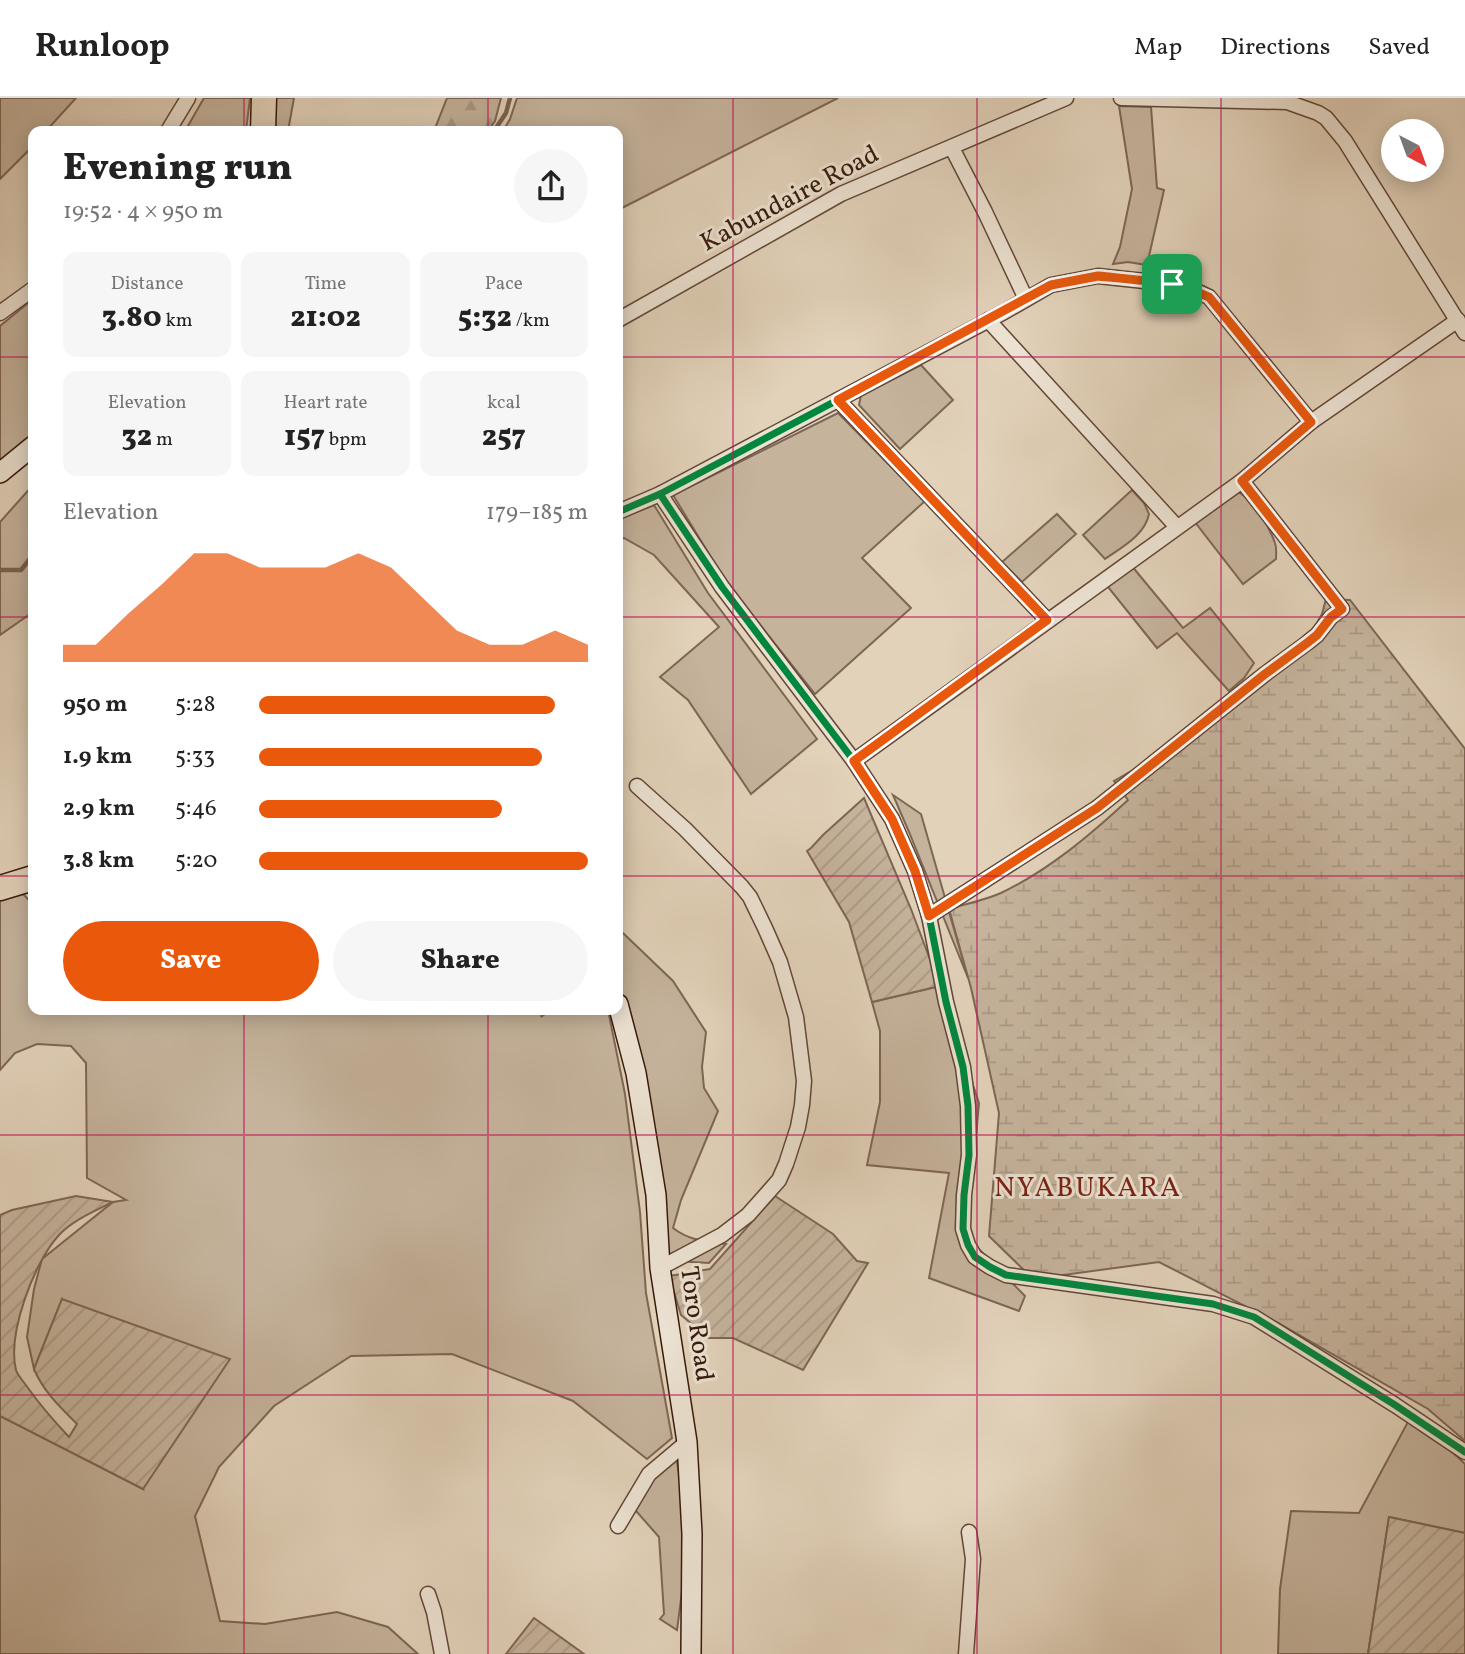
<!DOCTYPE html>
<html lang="en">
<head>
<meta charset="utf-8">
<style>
  :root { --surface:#fff; --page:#f6f6f6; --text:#222; --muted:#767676; --line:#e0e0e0; --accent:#ea580c }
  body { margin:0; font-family:Vollkorn,serif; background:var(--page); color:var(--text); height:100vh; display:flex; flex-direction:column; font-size:26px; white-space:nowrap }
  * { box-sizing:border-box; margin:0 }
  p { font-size:23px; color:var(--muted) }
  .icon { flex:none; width:38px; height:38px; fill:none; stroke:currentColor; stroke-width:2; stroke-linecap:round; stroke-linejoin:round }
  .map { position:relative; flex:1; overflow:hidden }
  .drawer { position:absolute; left:28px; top:28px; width:595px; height:889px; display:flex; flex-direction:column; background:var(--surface); border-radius:14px; box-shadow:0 4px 18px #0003 }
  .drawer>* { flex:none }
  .needle { width:46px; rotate:139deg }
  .controls { position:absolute; left:1381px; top:21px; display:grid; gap:14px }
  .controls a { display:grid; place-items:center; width:63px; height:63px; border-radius:50%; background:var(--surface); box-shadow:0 4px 18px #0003; font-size:35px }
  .pin { position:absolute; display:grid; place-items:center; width:60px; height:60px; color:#fff; margin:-30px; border-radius:14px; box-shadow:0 4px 10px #0006 }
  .round { display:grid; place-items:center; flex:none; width:74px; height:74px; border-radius:37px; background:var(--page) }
  .overview { display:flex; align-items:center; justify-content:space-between; height:119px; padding:0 35px }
  h1 { font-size:38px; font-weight:800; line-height:52px }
  .metrics { display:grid; grid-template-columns:repeat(3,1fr); gap:10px; height:119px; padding:7px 35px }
  .metrics div { display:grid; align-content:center; border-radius:14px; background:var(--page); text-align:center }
  .metrics b { font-size:30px; font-weight:800 }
  .metrics small { font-size:19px; font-weight:400 }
  .metrics p { font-size:19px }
  .chart { height:196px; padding:14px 35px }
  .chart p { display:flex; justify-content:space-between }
  .chart svg { width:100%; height:126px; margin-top:7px; fill:var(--accent); opacity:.7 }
  .cta { display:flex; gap:14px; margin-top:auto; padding:14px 35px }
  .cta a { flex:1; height:80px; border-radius:42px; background:var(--accent); color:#fff; font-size:28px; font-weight:800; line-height:80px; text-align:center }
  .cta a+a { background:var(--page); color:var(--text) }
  ul { padding:0 35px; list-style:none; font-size:23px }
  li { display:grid; grid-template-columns:112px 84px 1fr; align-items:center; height:52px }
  li i { height:18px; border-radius:9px; background:var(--accent) }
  header { display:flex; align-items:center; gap:42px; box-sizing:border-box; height:98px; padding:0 35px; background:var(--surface); border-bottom:2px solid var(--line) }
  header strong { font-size:33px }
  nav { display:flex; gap:38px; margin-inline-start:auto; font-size:24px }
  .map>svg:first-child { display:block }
</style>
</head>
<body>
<header>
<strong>Runloop</strong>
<nav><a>Map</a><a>Directions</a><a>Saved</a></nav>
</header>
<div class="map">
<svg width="1465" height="1556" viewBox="0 0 1465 1556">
  <defs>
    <pattern id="forest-firs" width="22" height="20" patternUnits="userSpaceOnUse" patternTransform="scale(1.75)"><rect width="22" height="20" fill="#c5b39c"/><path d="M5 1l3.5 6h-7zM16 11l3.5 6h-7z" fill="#aa9985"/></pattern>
    <pattern id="wetland-marsh" width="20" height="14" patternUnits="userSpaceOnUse" patternTransform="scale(1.75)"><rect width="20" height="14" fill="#c5b39c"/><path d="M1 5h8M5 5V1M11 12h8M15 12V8" fill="none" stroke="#aa9985"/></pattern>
    <pattern id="garden-furrows" width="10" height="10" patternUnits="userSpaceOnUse" patternTransform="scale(1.75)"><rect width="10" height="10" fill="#c5b39c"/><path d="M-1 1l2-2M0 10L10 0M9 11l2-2" fill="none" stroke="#aa9985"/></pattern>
  </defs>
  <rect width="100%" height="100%" fill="#e2d2ba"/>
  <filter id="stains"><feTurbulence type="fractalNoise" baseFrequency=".00286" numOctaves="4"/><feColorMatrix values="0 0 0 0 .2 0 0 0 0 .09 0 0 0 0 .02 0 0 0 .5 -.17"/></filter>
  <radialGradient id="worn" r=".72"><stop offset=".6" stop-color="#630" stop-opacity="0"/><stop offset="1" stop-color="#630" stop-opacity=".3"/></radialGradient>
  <!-- green -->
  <g fill="#c5b39c" stroke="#7e6654" stroke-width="2">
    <path d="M0 0H76L46 33H33V48L0 81Z"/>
    <path d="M204 0H250L246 33H185Z"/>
    <path d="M274 0H294L288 33H273Z"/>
    <path d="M517 0H838L618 112V33H503L510 21Z"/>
    <path d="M1119 8 1151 9 1157 90 1164 92 1147 167 1128 164 1113 166 1120 149 1132 91Z"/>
    <path d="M33 201V337L0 365V228Z"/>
    <path d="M921 267 953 302 900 351 859 307 861 297Z"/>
    <path d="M838 315 925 403 862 460 911 510 815 596 726 484 673 397Z"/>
    <path d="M33 387V514L0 537V424Z"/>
    <path d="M1132 392 1144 405 1149 416C1145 437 1122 449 1105 461L1083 437Z"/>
    <path d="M1234 392C1251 397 1269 428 1275 445 1277 450 1276 456 1276 461L1243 486 1191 419Z"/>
    <path d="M654 407 708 495 817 641 751 696 688 602 660 579 719 529 654 457 624 440 618 441V421Z"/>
    <path d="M1057 416 1076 436 1022 484 1002 464Z"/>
    <path d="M1131 467 1183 530 1210 510 1254 565 1244 580 1229 593 1177 535 1157 550 1104 484Z"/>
    <path d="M893 697 921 716 968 880 909 734Z"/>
    <path d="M19 792 33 806V912H544L541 919 550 912H608L625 996 640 1114 646 1195 672 1340 647 1361 573 1303 452 1256 351 1258 274 1308 219 1369 195 1418 220 1523 265 1526 337 1514 388 1529 418 1556H0V1318L143 1391 62 1201 34 1271 27 1239 34 1191 42 1161 113 1104 126 1102 87 1080 86 965 71 948 37 946 15 955 0 972V798Z"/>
    <path d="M618 832 623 835 673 883 706 934 702 969 704 990 718 1013 681 1102 673 1130C690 1143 705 1143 726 1146L709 1165 659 1162 618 912Z"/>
    <path d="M940 888 979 1005 971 1093 968 1140 1025 1198 1019 1213 929 1180 949 1075 867 1067 880 1004V933L872 904Z"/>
    <path d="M1409 1322 1432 1335 1465 1366V1435L1389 1419 1368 1556H1278L1280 1491 1291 1413 1359 1415Z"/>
    <path d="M675 1351 689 1440 677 1532 660 1521 664 1516 659 1439 629 1405Z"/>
  </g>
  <!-- forest -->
  <path fill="url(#forest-firs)" stroke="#7e6654" stroke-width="2" d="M447 0H501L495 23 488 33H434Z"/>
  <!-- wetland -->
  <path fill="url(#wetland-marsh)" stroke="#7e6654" stroke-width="2" d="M1326 501 1350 502 1465 651V1343L1428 1311 1278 1225 1159 1164 1041 1180 1027 1175 989 1138 999 1015 971 890 949 811C966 806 985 802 1001 795 1049 772 1089 738 1128 702L1114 683 1145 665 1312 534 1322 516Z"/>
  <!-- garden -->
  <g fill="url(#garden-furrows)" stroke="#7e6654" stroke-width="2">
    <path d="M864 700 911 811 940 888 872 904 849 824 807 753 811 750 823 737Z"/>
    <path d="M76 1098 113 1104C95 1113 73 1122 59 1137 34 1164 7 1236 16 1272 18 1278 24 1284 28 1290 40 1307 54 1323 69 1339L77 1326C60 1309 43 1293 34 1271L62 1201 230 1261 143 1391 0 1318V1117L12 1112Z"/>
    <path d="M775 1098 833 1136 857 1163 868 1165 803 1272 733 1240H708L681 1217 669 1178 710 1171Z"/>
    <path d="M1389 1419 1465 1435V1556H1368Z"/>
    <path d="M534 1520 584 1556H506Z"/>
  </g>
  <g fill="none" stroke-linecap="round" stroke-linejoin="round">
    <!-- stream -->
    <g stroke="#7b6250" stroke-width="4.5">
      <path d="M494 33 506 15 510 0"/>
      <path d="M0 472H21L33 457"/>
    </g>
    <!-- street casing -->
    <g stroke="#624737" stroke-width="17">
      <g id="street">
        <path d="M1121 0 1287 4 1318 15 1326 20 1345 43 1465 235"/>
        <path d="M168 33 188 0"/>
        <path d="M952 50 985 114 1026 201"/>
        <path d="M0 215 33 191"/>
        <path d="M618 222 841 96 1066 0"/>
        <path d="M988 222 1177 429"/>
        <path d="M838 302 1047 522"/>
        <path d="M660 396 722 489 854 663 892 721 915 773 929 818 946 904 963 969 968 1008 969 1057 964 1097 963 1131 968 1147 975 1159 990 1169 1006 1177 1213 1206 1254 1219 1395 1307 1465 1354"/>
        <path d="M618 414 660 396 1004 214 1051 187 1098 178 1172 186 1192 191 1209 199 1311 324"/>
        <path d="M854 663 1242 383 1311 324 1458 222"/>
        <path d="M637 688 685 731 742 789 750 799 765 830 780 864 796 919 804 983 802 1007 798 1029 786 1066 779 1082 748 1117 722 1137 660 1170"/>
        <path d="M929 818 1097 710 1265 576 1307 545 1317 537 1331 519 1342 511 1242 383"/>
        <path d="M618 1428 649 1376 687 1344"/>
        <path d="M428 1496 434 1514 442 1556"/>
        <path d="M966 1556 973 1461 969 1434"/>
      </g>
    </g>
    <!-- secondary casing -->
    <g stroke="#37190b" stroke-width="22">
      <g id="secondary">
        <path d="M0 375 33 348"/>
        <path d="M618 906 636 975 656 1097 660 1170 687 1344 692 1436 691 1556"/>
      </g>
    </g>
    <!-- highway casing -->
    <g stroke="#37190b" stroke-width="27">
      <g id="highway">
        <path d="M263 33 264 0"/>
        <path d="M0 790 33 780"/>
      </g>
    </g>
    <!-- street -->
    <use href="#street" stroke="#ece2d2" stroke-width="14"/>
    <!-- secondary -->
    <use href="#secondary" stroke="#ece2d2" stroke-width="19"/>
    <!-- highway -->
    <use href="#highway" stroke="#e2d2ba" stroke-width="24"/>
    <!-- cycleway casing -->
    <g stroke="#ece2d2" stroke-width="11">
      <g id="cycleway">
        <path d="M660 396 722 489 854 663 892 721 915 773 929 818 946 904 963 969 968 1008 969 1057 964 1097 963 1131 968 1147 975 1159 990 1169 1006 1177 1213 1206 1254 1219 1395 1307 1465 1354"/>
        <path d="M618 414 660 396 1004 214 1051 187 1098 178 1172 186 1192 191 1209 199 1311 324"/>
      </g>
    </g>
    <!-- cycleway -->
    <use href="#cycleway" stroke="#00873e" stroke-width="7"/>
  </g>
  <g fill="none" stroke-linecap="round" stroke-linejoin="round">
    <!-- route casing -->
    <g stroke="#fff" stroke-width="14">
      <path id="route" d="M1098 178C1135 182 1174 183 1209 199L1311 324 1242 383 1342 511 1331 519 1317 537 1307 545 1265 576 1097 710 929 818 915 773 892 721 854 663 1047 522 838 302 1051 187Z"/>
    </g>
    <!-- route -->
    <use href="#route" stroke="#ea580c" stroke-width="9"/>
  </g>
  <!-- grid -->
  <path fill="none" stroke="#c2185b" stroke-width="2" stroke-opacity="0.55" d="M244 0V33M488 0V33M733 0V1556M977 0V1556M1221 0V1556M0 259H33M618 259H1465M0 519H33M618 519H1465M0 778H33M618 778H1465M244 912V1556M488 912V1556M0 1037H1465M0 1297H1465"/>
  <g text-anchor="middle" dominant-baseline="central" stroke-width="6" stroke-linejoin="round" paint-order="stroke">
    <!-- street labels -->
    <g font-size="26" fill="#37190b" stroke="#ece2d2">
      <text transform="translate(790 101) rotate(-28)">Kabundaire Road</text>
      <text transform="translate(696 1226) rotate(82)">Toro Road</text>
    </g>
    <!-- neighbourhood labels -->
    <g font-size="28" letter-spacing="2" fill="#7a1f14" stroke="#ece2d2">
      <text x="1088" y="1090">NYABUKARA</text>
    </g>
  </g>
  <rect width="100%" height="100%" filter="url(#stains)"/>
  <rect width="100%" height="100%" fill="url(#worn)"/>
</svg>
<div class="controls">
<a><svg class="needle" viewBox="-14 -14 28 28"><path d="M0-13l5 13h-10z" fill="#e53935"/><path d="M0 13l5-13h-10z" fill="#767676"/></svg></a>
</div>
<div class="pin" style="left:1172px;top:186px;background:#1e9e55"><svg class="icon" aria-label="arrive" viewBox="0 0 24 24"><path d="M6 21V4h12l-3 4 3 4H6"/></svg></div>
<section class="drawer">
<div class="overview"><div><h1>Evening run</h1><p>19:52 · 4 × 950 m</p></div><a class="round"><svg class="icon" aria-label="share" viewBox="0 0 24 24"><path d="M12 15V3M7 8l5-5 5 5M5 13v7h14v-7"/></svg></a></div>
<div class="metrics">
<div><p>Distance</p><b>3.80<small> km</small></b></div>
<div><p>Time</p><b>21:02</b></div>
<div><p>Pace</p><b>5:32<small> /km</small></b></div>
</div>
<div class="metrics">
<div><p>Elevation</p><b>32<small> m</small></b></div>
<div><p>Heart rate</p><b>157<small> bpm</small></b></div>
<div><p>kcal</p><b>257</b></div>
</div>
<div class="chart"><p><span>Elevation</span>179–185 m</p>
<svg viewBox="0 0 160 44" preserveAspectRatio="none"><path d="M0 44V38L10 38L20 27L30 17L40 6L50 6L60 11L70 11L80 11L90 6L100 11L110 22L120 33L130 38L140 38L150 33L160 38V44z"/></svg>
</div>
<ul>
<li><b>950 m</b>5:28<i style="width:90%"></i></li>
<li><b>1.9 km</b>5:33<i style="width:86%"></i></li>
<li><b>2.9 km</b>5:46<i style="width:74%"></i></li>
<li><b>3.8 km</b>5:20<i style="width:100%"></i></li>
</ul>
<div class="cta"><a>Save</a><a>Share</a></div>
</section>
</div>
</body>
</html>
